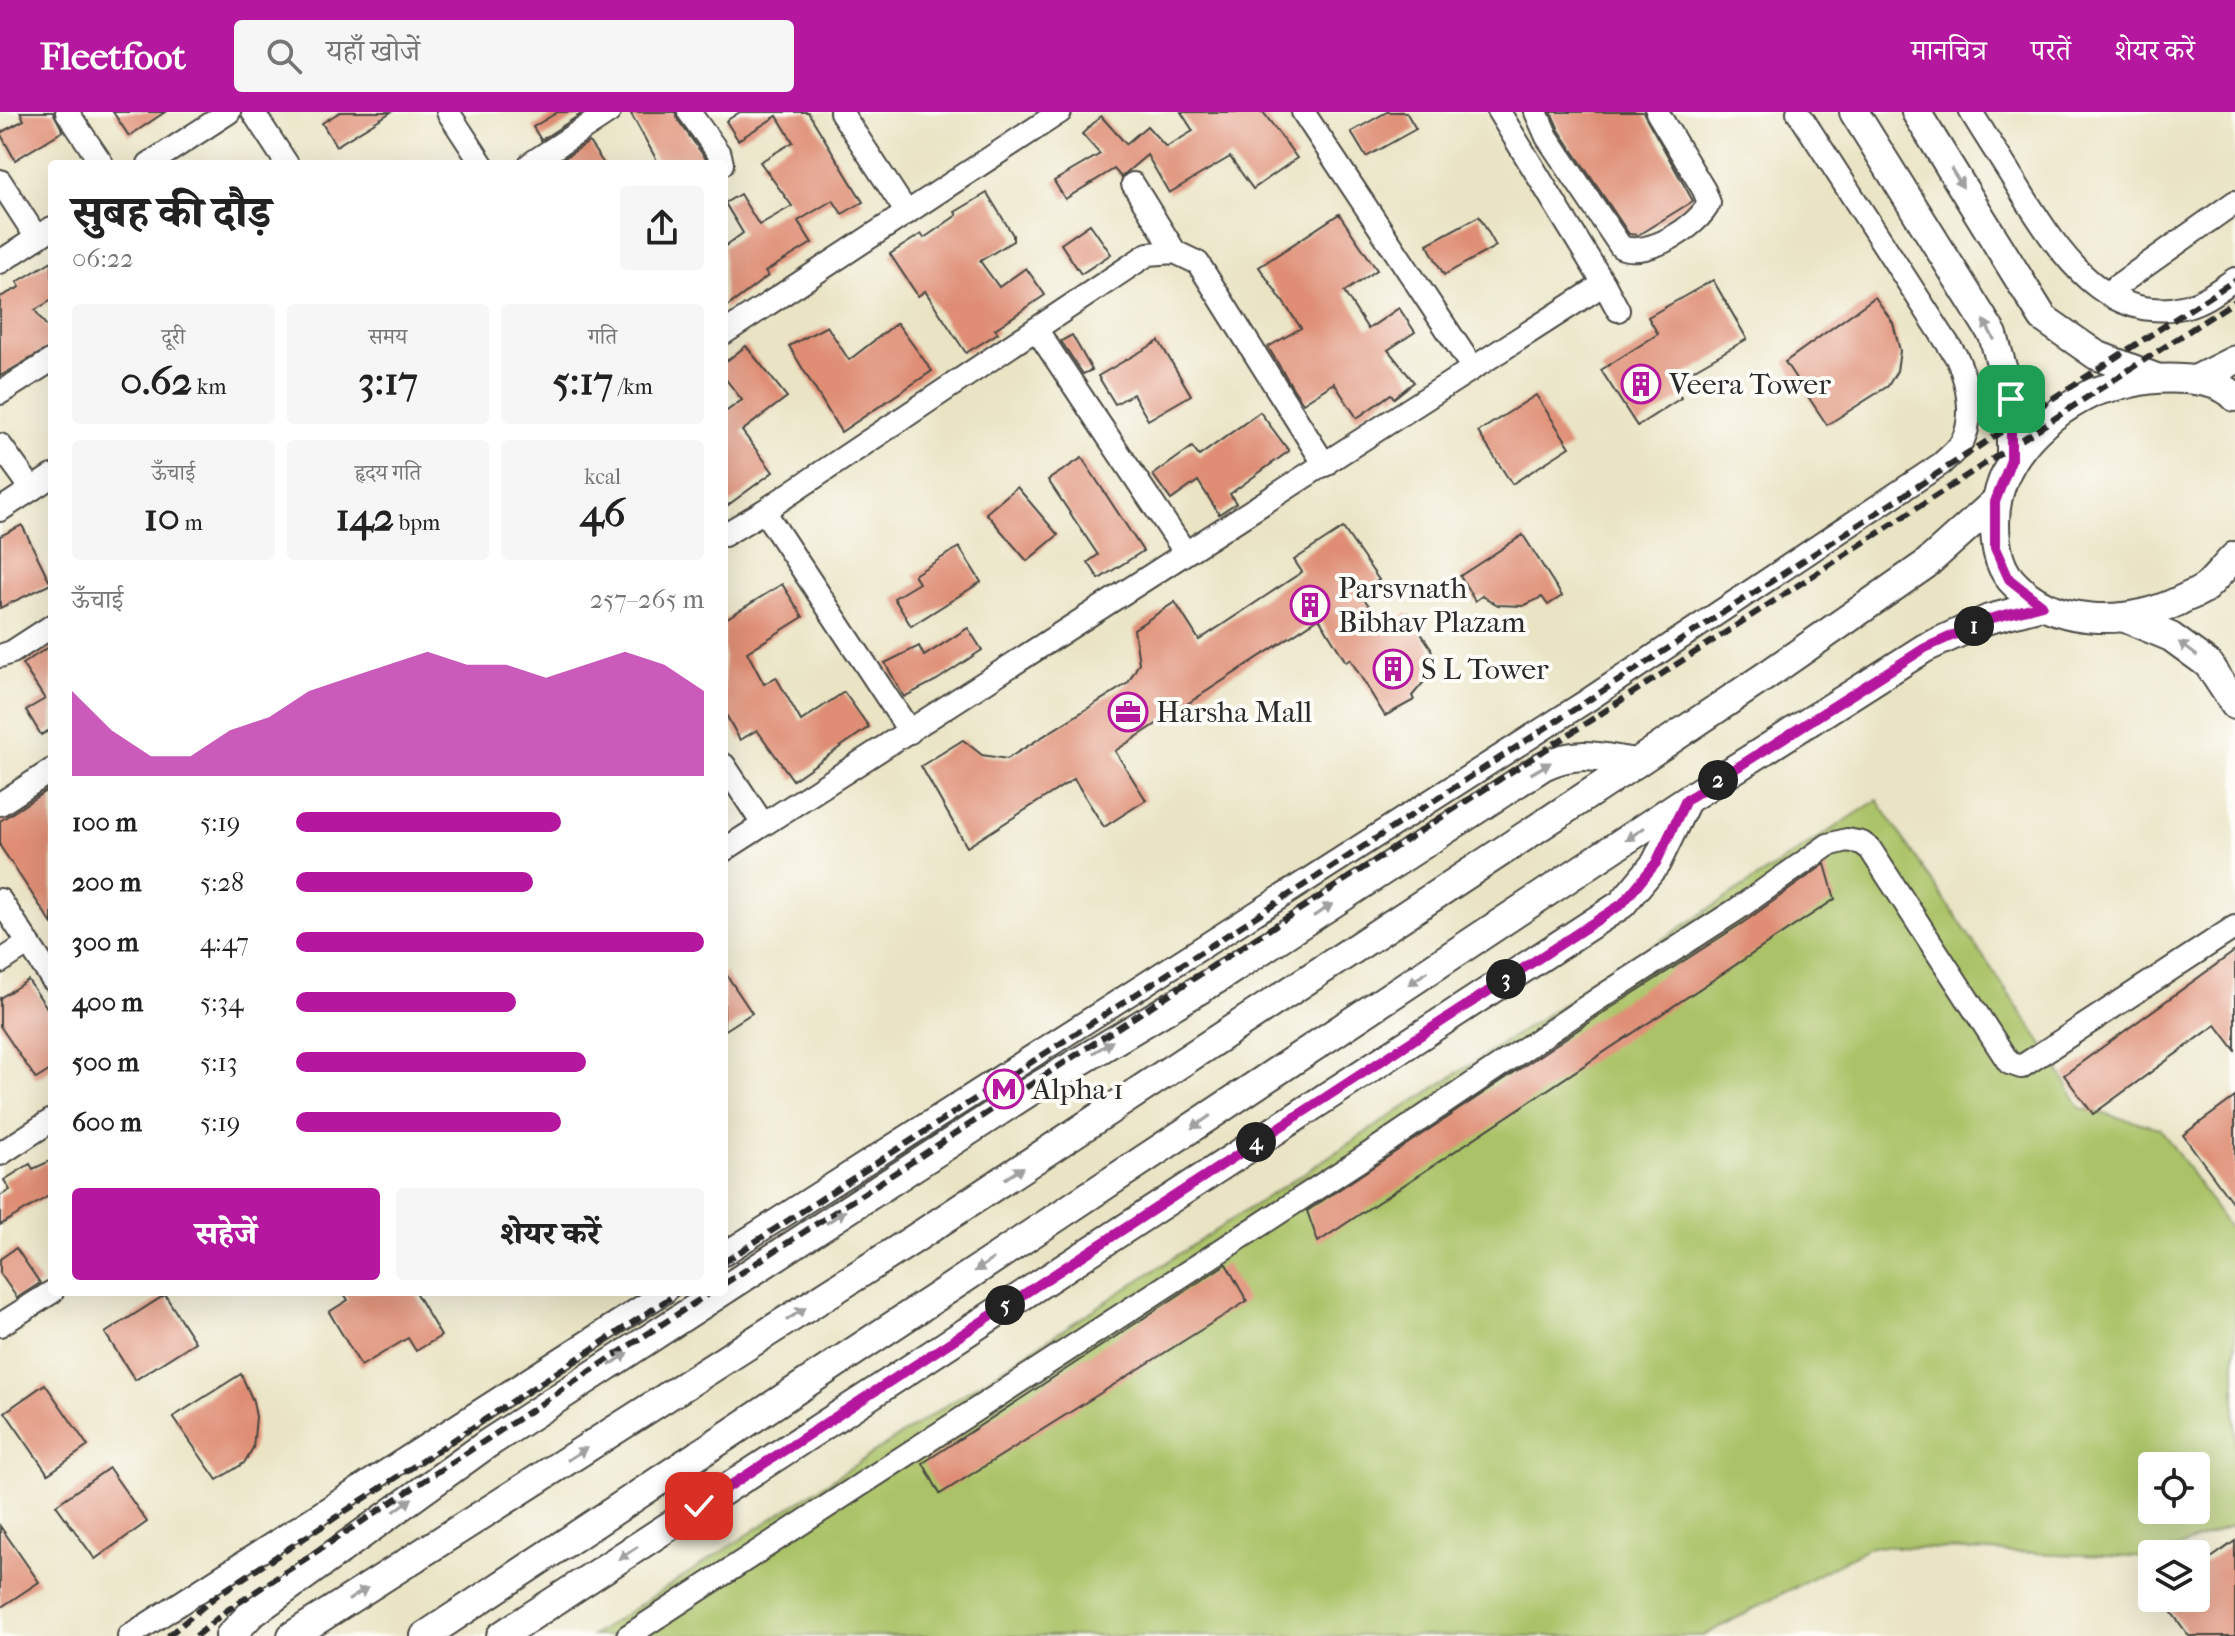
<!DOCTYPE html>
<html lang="hi">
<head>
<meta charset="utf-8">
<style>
  :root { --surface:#fff; --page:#f6f6f6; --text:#222; --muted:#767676; --accent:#b5179e }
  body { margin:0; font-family:"IM FELL French Canon","Noto Serif Devanagari",serif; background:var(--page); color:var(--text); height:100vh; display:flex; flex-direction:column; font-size:30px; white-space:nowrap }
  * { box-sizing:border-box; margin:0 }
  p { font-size:26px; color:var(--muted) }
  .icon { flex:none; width:44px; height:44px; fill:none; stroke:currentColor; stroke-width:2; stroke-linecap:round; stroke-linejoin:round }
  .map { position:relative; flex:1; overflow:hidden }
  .panel { position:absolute; left:48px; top:48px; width:680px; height:1136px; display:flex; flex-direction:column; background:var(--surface); border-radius:8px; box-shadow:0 8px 32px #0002 }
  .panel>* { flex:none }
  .buttons { position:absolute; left:2138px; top:1340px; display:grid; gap:16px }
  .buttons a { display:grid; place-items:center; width:72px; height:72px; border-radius:8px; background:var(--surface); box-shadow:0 8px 32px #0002; font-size:40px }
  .pin { position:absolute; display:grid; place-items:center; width:68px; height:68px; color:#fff; margin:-34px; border-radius:16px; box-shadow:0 4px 12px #0006 }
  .km { position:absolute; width:40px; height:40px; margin:-20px; border-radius:50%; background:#222; color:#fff; font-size:22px; line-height:40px; text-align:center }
  .round { display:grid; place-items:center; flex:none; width:84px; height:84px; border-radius:8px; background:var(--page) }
  .summary { display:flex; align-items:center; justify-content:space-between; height:136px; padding:0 24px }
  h1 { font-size:44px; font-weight:800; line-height:60px }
  .metrics { display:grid; grid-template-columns:repeat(3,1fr); gap:12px; height:136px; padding:8px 24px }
  .metrics div { display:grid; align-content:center; border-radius:8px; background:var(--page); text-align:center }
  .metrics b { font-size:40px; font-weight:800 }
  .metrics small { font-size:22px; font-weight:400 }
  .metrics p { font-size:22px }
  .chart { height:224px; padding:16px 24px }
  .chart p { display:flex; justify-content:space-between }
  .chart svg { width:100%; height:144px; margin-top:8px; fill:var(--accent); opacity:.7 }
  .button { display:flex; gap:16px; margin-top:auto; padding:16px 24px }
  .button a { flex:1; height:92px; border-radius:8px; background:var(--accent); color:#fff; font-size:32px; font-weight:800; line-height:92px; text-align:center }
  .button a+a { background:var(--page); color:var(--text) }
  ul { padding:0 24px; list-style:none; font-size:26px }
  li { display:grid; grid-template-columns:128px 96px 1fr; align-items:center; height:60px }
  li i { height:20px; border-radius:10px; background:var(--accent) }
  header { display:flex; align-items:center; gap:48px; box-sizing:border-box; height:112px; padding:0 40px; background:var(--accent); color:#fff }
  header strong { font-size:38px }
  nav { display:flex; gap:44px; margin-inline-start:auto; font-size:28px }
  .search { width:560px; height:72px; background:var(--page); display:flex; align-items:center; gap:20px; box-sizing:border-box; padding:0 28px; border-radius:8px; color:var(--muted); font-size:30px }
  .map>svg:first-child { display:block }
</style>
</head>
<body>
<header>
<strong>Fleetfoot</strong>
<div class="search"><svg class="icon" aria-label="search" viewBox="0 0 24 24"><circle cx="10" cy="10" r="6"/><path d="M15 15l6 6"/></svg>यहाँ खोजें</div>
<nav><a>मानचित्र</a><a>परतें</a><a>शेयर करें</a></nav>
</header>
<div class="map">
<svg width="2235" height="1524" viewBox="0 0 2235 1524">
  <rect width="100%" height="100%" fill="#fdfcf7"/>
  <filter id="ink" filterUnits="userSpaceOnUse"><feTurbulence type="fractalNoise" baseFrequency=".0125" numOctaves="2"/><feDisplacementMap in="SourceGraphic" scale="16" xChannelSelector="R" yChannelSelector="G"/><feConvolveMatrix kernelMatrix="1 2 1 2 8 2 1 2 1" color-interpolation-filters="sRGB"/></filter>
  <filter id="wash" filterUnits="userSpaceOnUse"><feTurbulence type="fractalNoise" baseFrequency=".006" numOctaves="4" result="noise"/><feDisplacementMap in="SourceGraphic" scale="32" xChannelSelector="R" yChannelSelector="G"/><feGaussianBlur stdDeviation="1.8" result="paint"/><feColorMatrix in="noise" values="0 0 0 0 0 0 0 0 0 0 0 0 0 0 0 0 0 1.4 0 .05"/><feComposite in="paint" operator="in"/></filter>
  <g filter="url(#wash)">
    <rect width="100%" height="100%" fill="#eae4c5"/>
    <!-- green -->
    <path fill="#abc368" stroke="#6b774a" stroke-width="2" fill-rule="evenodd" d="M1877 688 2050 943 2080 996 2160 1016 2235 1125V1412L2162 1442H2152V1446L1871 1434 1703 1524H592ZM2152 1354H2196V1398H2152Z"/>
    <g id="blocks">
      <!-- building -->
      <g fill="#df8e75">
        <path d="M20 0H53L63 19 15 48 0 21 24 8Z"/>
        <path d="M113 0H165L129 24Z"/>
        <path d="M340 0H391L336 34 322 11Z"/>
        <path d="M558 0H584L541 28 533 15Z"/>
        <path d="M630 0H675L678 8 706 47 698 52H659Z"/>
        <path d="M740 0H808L863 90 842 102 833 88 798 109 812 131 765 160 768 164 724 197V135L743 121 725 91 740 82 759 113 792 94 760 50 793 30 777 4 738 28 726 9Z"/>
        <path d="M1181 0H1263L1297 46 1253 77 1230 45 1169 81 1147 43 1121 65 1114 57 1065 87 1054 69 1100 42 1082 22 1101 4 1126 32 1147 14 1166 35 1193 19Z"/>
        <path d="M1387 0H1406L1416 17 1366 45 1351 20Z"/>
        <path d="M1551 0H1643L1693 89 1638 123 1629 122 1559 18Z"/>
        <path d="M589 30 604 52H555Z"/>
        <path d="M987 81 1013 123V129L980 149 999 175 1026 156 1045 183 995 217 998 221 966 241 925 179 918 184 890 142 921 122 924 126 957 103 955 100Z"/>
        <path d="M1339 102 1377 158 1344 180 1368 217 1399 196 1415 220 1388 238 1414 270 1394 286 1391 282 1357 306 1334 271 1303 291 1294 278 1268 235 1301 216 1259 155Z"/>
        <path d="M1479 104 1496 134 1444 163 1427 132Z"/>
        <path d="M1090 112 1111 142 1081 162 1061 132Z"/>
        <path d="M52 149V188L35 198 52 222V234L0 264V185L20 175 17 170Z"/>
        <path d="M1713 168 1747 227 1672 270 1681 286 1637 314 1601 258 1658 222 1648 205Z"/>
        <path d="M1875 185 1893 211 1900 239 1897 259 1888 274 1827 313 1785 250Z"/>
        <path d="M897 211 932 259 841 320 789 234 827 214 849 248Z"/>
        <path d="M1072 223 1092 258 1083 262 1061 229Z"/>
        <path d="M1159 229 1191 283 1148 308 1133 282 1115 292 1098 264Z"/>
        <path d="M746 234 787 285 742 319 773 360 724 396V301L742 288 724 265V251Z"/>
        <path d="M1536 283 1570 335 1512 372 1478 320Z"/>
        <path d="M1260 300 1289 339 1230 382 1236 391 1219 402 1198 369 1171 388 1153 363 1192 335 1199 344Z"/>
        <path d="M1082 346 1143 439 1099 467 1088 450 1098 443 1048 368Z"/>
        <path d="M1017 375 1058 423 1027 449 986 401Z"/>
        <path d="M22 413 51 472 0 496V424Z"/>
        <path d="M1343 416 1379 468 1360 481 1384 515 1407 501 1431 536 1433 548 1428 565 1412 584 1414 588 1385 604 1350 547 1346 550 1319 506 1115 639 1146 688 1104 715 1074 667 967 735 921 654 963 628 982 643 1007 647 1128 571 1139 551 1134 517 1175 490 1199 528 1302 460 1294 448Z"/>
        <path d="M1523 423 1562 484 1548 493 1542 485 1523 494 1498 493 1482 484 1475 489 1460 464Z"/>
        <path d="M959 435 981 470 911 514 894 486 919 471 914 463Z"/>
        <path d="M782 472 803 505 747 540 764 572 776 565 801 609 844 580 869 615 793 668 757 618 740 628 724 599V508Z"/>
        <path d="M968 516 982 538 937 568 904 585 885 551 919 534 924 544Z"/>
        <path d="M52 533V617L41 623 26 598 45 587 22 552Z"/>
        <path d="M52 675V812L0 734V709Z"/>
        <path d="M1825 752 1835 787 1318 1130 1307 1099 1606 899 1744 810Z"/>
        <path d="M2235 839V938L2216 913 2093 1002 2064 963Z"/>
        <path d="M724 859 752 901 724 919Z"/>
        <path d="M28 868 52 903V957L36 967 0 914V886Z"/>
        <path d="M2235 985V1094L2183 1023Z"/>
        <path d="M52 1048V1082L0 1113V1084L10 1078 4 1068 30 1052 33 1057Z"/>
        <path d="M16 1136 40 1171 17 1186 0 1161V1147Z"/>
        <path d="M1226 1152 1247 1189 940 1382 923 1351Z"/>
        <path d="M343 1180H415L441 1224 416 1239 408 1226 361 1254 329 1200 348 1188Z"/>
        <path d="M165 1183 195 1230 135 1268 105 1221Z"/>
        <path d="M241 1262 253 1289 256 1305 253 1336 244 1351 217 1368 173 1305Z"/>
        <path d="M45 1272 88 1334 48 1362 5 1300Z"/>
        <path d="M109 1356 147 1410 95 1447 56 1393Z"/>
        <path d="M0 1414 39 1470 0 1496Z"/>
        <path d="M2235 1429V1524H2189L2161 1486H2196V1457Z"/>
      </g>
    </g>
  </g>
  <g filter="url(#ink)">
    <use href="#blocks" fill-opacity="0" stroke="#484742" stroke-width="2"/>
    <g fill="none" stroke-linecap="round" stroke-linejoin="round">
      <!-- minor casing -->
      <g stroke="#484742" stroke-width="26">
        <g id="minor">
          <path d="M67 0 102 52"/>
          <path d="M253 0 287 52"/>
          <path d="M448 0 482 52"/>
          <path d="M689 0 720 43 722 52"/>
          <path d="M841 0 907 101"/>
          <path d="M1303 0 1472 255"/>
          <path d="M1499 0 1604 172"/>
          <path d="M1536 0 1547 25 1621 135C1647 146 1698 115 1709 91L1704 78 1657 0"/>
          <path d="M1971 0C1988 28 2006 55 2023 83 2059 140 2107 215 2187 194 2205 189 2220 177 2235 167"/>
          <path d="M149 52 229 0"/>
          <path d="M530 52 609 0"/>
          <path d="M0 69 37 126"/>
          <path d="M1133 72 1175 140"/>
          <path d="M0 150 52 116"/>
          <path d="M2107 181 2235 90"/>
          <path d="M1036 217 1185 440"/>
          <path d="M724 221 1060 0"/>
          <path d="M0 281 52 248"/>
          <path d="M0 333 32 377"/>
          <path d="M0 398 52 364"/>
          <path d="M764 399 910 620"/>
          <path d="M724 423 764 399 1148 142 1175 140 1198 151 1325 353"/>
          <path d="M0 544 12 540 52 514"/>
          <path d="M724 653 763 712"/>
          <path d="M0 692 52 658"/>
          <path d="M724 738 1604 172 1618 198"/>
          <path d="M0 788 52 867"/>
          <path d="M0 850 29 831"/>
          <path d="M0 1042 52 1008"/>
          <path d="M724 1142 1585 590 1941 352C1947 346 1955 340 1960 333 1976 309 1968 271 1957 246L1798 0"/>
          <path d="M0 1213 52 1180"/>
          <path d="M129 1524 665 1180"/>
          <path d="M628 1524 1366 1044 1598 887 1736 798 1828 733 1847 728 1862 731 1870 737 2009 951 2021 955 2235 815"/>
        </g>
      </g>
      <!-- tertiary casing -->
      <g stroke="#484742" stroke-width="32">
        <g id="tertiary">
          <path d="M1854 0 1993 223 2011 287V348"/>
          <path d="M1916 0 2043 206 2096 243 2156 266"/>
          <path d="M2197 267 2235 248"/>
          <path d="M2235 285C2215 263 2158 264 2131 271 2118 274 2102 276 2090 282 2039 307 1995 351 1995 411 1995 430 1997 452 2011 468 2052 515 2126 514 2179 489 2188 484 2199 481 2206 475 2216 466 2225 454 2235 444"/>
          <path d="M2123 505 2171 525 2208 552 2235 593"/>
          <path d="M724 1178 1027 981 1217 867 1543 654C1578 637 1600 646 1636 651"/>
          <path d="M230 1524 250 1503 487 1332 721 1180"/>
          <path d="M292 1524 911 1129 1636 651 1770 561 1925 453 1995 390"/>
          <path d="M425 1524 1686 688 1925 536 1989 507 2042 493"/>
          <path d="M501 1524 1622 792 1656 751 1686 689"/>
        </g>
      </g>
      <!-- minor -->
      <use href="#minor" stroke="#fff" stroke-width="22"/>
      <!-- tertiary -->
      <use href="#tertiary" stroke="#fff" stroke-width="28"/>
      <!-- rail -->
      <g stroke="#2b2b2b" stroke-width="6" stroke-dasharray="12 6" stroke-linecap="butt">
        <path d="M724 1150 2235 168"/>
        <path d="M724 1172 2235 189"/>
        <path d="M168 1524 216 1484 679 1180"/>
        <path d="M196 1524 226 1499 711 1180"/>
      </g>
    </g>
    <!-- one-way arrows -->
    <defs><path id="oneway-solid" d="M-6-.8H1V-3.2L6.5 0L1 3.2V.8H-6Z" transform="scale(2)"/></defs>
    <g fill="#a0a0a0">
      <use href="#oneway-solid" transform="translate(1957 66) rotate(58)"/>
      <use href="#oneway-solid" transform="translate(1989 218) rotate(-118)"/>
      <use href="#oneway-solid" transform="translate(2188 537) rotate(-143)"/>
      <use href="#oneway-solid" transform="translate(1541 656) rotate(-30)"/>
      <use href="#oneway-solid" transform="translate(1635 722) rotate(146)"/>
      <use href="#oneway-solid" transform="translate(1323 798) rotate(-33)"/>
      <use href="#oneway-solid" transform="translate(1418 866) rotate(146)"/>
      <use href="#oneway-solid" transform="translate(1103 935) rotate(-31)"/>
      <use href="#oneway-solid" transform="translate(1201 1010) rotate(146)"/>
      <use href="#oneway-solid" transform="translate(1014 1061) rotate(-33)"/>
      <use href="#oneway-solid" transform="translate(836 1105) rotate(-33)"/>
      <use href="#oneway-solid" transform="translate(984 1153) rotate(146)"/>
      <use href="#oneway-solid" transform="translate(796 1202) rotate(-33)"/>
      <use href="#oneway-solid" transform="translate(619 1247) rotate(-33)"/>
      <use href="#oneway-solid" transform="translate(577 1342) rotate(-33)"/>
      <use href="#oneway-solid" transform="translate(403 1393) rotate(-36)"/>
      <use href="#oneway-solid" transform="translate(628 1441) rotate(147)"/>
      <use href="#oneway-solid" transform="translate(358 1482) rotate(-33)"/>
    </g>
  </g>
  <g fill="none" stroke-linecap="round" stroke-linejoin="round" filter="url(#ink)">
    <!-- route casing -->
    <g stroke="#fff" stroke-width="16">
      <path id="route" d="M699 1394 1622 792 1656 751 1686 688 1925 536 1989 507 2042 493 2009 467 1995 436V390L2011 348V287"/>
    </g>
    <!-- route -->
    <use href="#route" stroke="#b5179e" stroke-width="10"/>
  </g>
  <!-- icons -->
  <defs>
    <g id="building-ring" transform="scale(2)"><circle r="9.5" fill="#fdfcf7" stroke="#b5179e" stroke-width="1.5"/><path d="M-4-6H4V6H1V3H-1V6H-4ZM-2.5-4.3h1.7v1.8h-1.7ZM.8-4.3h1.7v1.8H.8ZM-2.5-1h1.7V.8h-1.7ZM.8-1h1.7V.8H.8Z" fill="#b5179e"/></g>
    <g id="office-ring" transform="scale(2)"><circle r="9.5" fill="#fdfcf7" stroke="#b5179e" stroke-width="1.5"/><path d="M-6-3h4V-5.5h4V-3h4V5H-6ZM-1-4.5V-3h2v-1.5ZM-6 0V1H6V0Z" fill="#b5179e"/></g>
    <g id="metro-ring" transform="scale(2)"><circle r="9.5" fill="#fdfcf7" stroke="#b5179e" stroke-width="1.5"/><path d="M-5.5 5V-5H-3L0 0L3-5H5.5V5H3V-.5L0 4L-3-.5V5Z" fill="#b5179e"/></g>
  </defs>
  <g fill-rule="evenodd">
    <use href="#building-ring" x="1641" y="272"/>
    <use href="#building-ring" x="1310" y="493"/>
    <use href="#building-ring" x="1393" y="557"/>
    <use href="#office-ring" x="1128" y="600"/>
    <use href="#metro-ring" x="1004" y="977"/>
  </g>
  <g text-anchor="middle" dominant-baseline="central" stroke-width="8" stroke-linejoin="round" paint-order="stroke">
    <!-- poi labels -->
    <g font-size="30" fill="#2b2b2b" stroke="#fdfcf7" text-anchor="start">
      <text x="1669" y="272">Veera Tower</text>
      <text x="1338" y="476">Parsvnath<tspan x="1338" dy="34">Bibhav Plazam</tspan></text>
      <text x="1421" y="557">S L Tower</text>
      <text x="1156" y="600">Harsha Mall</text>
      <text x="1032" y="977">Alpha 1</text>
    </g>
  </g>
</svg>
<div class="buttons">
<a><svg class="icon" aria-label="locate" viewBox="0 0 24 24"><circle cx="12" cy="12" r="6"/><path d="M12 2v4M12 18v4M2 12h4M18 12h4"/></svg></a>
<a><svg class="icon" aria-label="layers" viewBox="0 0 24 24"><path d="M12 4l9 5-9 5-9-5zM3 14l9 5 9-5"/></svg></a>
</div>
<div class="pin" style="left:2011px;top:287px;background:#1e9e55"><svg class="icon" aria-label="arrive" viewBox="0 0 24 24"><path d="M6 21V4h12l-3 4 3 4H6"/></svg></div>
<div class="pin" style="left:699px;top:1394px;background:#d93025"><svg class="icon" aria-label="check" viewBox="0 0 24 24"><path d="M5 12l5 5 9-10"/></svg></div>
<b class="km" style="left:1974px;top:514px">1</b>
<b class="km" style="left:1718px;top:668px">2</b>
<b class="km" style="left:1506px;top:867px">3</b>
<b class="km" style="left:1256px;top:1030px">4</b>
<b class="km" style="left:1005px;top:1193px">5</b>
<section class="panel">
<div class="summary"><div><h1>सुबह की दौड़</h1><p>06:22</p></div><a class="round"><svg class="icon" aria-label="share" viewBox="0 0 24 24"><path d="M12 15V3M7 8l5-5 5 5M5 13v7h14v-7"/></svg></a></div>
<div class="metrics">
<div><p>दूरी</p><b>0.62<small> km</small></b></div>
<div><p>समय</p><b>3:17</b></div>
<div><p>गति</p><b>5:17<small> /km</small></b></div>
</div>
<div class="metrics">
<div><p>ऊँचाई</p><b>10<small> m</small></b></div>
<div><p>हृदय गति</p><b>142<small> bpm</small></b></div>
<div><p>kcal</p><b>46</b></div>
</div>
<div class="chart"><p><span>ऊँचाई</span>257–265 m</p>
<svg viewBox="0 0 160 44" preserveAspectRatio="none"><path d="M0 44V18L10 30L20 38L30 38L40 30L50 26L60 18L70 14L80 10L90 6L100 10L110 10L120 14L130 10L140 6L150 10L160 18V44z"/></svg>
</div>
<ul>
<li><b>100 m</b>5:19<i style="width:65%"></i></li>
<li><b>200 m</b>5:28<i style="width:58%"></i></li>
<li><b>300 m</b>4:47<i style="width:100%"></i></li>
<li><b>400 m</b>5:34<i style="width:54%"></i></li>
<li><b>500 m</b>5:13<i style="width:71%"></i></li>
<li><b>600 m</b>5:19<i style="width:65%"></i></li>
</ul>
<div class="button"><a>सहेजें</a><a>शेयर करें</a></div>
</section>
</div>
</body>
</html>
